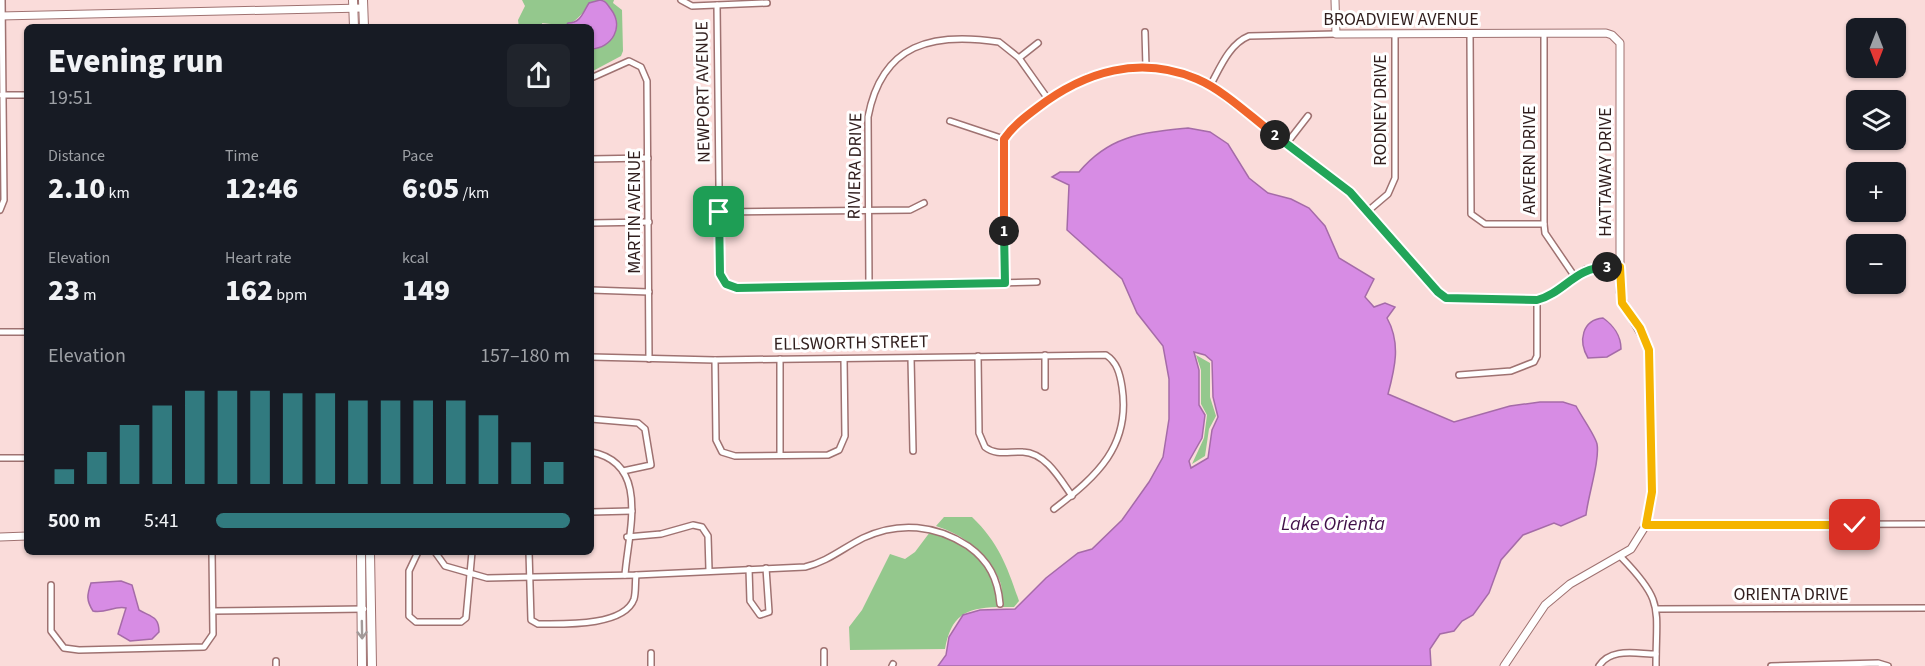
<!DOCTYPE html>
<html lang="en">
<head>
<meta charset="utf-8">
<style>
  :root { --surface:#171b24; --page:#20242c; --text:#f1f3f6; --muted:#9ea1a6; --accent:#317a7f }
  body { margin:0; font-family:"Source Sans 3",sans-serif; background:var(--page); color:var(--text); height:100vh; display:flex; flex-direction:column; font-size:22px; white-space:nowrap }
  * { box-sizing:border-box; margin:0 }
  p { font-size:20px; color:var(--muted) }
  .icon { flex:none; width:33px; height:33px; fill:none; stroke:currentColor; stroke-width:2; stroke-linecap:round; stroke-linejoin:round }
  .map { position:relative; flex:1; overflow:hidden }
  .sheet { position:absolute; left:24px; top:24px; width:570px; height:531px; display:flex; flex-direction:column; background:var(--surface); border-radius:9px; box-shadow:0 2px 4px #0004 }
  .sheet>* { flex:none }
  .needle { width:39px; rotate:180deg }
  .tools { position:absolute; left:1846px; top:18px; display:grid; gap:12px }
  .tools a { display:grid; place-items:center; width:60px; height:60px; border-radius:9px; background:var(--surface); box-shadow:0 2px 4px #0004; font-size:30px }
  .pin { position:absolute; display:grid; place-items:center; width:51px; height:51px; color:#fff; margin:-26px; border-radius:12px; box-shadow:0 3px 9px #0006 }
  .km { position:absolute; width:30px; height:30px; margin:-15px; border-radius:50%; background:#222; color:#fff; font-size:16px; line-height:30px; text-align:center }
  .round { display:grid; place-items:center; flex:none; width:63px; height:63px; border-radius:9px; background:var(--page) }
  .headline { display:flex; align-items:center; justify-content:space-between; height:102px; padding:0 24px }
  h1 { font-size:33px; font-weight:800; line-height:45px }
  .stats { display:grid; grid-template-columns:repeat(3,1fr); gap:9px; height:102px; padding:6px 24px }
  .stats div { display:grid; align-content:center }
  .stats b { font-size:30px; font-weight:800 }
  .stats small { font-size:16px; font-weight:400 }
  .stats p { font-size:16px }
  .chart { height:168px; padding:12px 24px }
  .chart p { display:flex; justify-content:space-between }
  .chart svg { width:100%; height:108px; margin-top:6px; stroke:var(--accent); stroke-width:6 }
  ul { padding:0 24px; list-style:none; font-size:20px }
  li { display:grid; grid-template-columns:96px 72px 1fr; align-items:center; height:45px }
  li i { height:15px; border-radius:8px; background:var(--accent) }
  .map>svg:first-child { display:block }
</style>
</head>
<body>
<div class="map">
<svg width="1925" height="666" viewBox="0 0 1925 666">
  <rect width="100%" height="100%" fill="#fadcda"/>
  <!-- green -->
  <g fill="#94c88d">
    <path d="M522 0H600C577 10 582 27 551 27V24L542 23 543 27H519L518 20 525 6Z"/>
    <path d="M603 0H614L613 3 622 10 623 51 621 56 591 72V49C597 48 602 44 608 40 626 27 614 12 603 0Z"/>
    <path d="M1196 355 1210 363V397L1216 416 1209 429 1205 456 1192 464 1204 438 1207 415 1201 404V370Z"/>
    <path d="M944 517H972C999 543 1007 566 1019 601L1014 607H1003C1002 598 1003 587 999 579 988 553 962 534 936 526Z"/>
    <path d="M930 532C956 540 986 556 995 583 997 590 997 600 997 607 965 608 951 616 945 649L850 650 849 627 862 610 890 554 905 559 915 552Z"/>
  </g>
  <!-- water -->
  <g fill="#d78ce4" stroke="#a56ba8" stroke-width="1.5" fill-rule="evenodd">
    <path d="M600 0C606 1 607 4 610 8 625 27 612 48 591 49V27H565L568 23C581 23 583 12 589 3Z"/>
    <path d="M1188 128 1210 132 1228 144 1249 178 1268 193 1291 199 1309 208 1325 226 1339 258 1374 279 1365 297 1374 307 1385 303 1395 307 1387 318C1401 343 1395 368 1388 394L1454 422 1510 406 1540 402H1563L1576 406C1581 416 1595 435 1597 444 1600 460 1588 496 1586 515L1561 526 1554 523 1523 535 1501 560 1489 593 1473 615 1462 621 1454 631 1440 634 1430 649 1431 666H938L946 655 949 637 963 615 980 610 1015 609 1046 578 1078 553 1092 549 1122 520 1149 482 1163 457 1169 419V379L1163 346 1137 313 1122 279 1067 230 1069 185 1052 177 1060 172H1079C1110 135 1142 133 1188 128ZM1194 352 1205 355 1212 361 1213 397 1218 417 1212 430 1208 458 1191 468 1189 461 1202 438 1205 415 1199 405V370Z"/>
    <path d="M1603 318C1613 325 1621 336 1621 349L1607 357 1588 358C1578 341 1582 320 1603 318Z"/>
    <path d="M121 581 132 585 139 610C151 617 159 616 159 632L152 639 130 641 118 634 126 608C115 605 105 614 93 611 86 600 87 595 91 583Z"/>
  </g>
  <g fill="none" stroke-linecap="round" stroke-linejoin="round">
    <!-- minor casing -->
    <g stroke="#9f7271" stroke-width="8">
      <g id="minor">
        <path d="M681 0 692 6 767 3"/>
        <path d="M717 5 720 274 726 284 737 288 1037 282"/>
        <path d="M1145 32 1146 67"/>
        <path d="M1470 34 1471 214 1485 224H1544"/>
        <path d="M1544 34V224L1545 233 1575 277"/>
        <path d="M1019 58 1038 43"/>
        <path d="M591 78 629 61 641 67 647 81 649 359"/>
        <path d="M1210 86C1220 68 1229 44 1249 36L1336 34"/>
        <path d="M2 95H27"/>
        <path d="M950 121 1004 139"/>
        <path d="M1287 143 1308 116"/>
        <path d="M591 159 648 158"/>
        <path d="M0 210 4 200 2 0"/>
        <path d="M1368 211 1388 194 1395 178V34"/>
        <path d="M719 212 910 210 924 203"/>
        <path d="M591 223 649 222"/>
        <path d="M1005 283 1004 139 1019 122 1048 99 1087 77 1123 68H1161L1178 72 1210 86 1350 192 1438 292 1446 298 1537 300 1549 295 1586 269 1619 267"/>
        <path d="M869 286 868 117C882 43 933 32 999 42L1019 58 1048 99"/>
        <path d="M591 290 649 292"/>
        <path d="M0 332H27"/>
        <path d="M1045 355V387"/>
        <path d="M978 356 979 433 985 447C996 456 1010 451 1023 452 1046 453 1060 479 1072 496"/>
        <path d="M591 357 715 360 1106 355C1117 362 1120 374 1122 387 1131 446 1097 476 1054 509"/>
        <path d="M911 358 913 451"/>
        <path d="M780 359V455"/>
        <path d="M715 360 716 440 722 452 735 456 828 455 839 450 845 436 844 359"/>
        <path d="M1459 375 1511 371 1534 362 1537 356V300"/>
        <path d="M591 419 638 423 645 429 651 465 623 471"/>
        <path d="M591 452C651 463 628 533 625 575"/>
        <path d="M0 458H27"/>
        <path d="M591 512 632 511"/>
        <path d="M1646 525 1925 524"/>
        <path d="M627 537 661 534 693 525 702 527 708 536 709 570"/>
        <path d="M418 552 409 571V616L416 622H461L466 618 472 552"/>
        <path d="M435 552 445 566 487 578 636 575 805 567C827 562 843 548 863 538 899 521 936 525 968 546 989 561 998 579 1000 604"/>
        <path d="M529 552 531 620 538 624C561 624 624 627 634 599 636 592 635 583 636 575"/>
        <path d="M1621 557C1665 602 1656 607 1656 666"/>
        <path d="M749 569 750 601 760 615 769 612 766 568"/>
        <path d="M51 585V631L64 648 79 650 204 647 213 634 212 552"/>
        <path d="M1657 609 1925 608"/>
        <path d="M213 611 364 609"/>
        <path d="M824 651V666"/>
        <path d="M651 653V666"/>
        <path d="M276 661V666"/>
        <path d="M892 666 893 664"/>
        <path d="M1599 666C1611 647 1637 654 1656 654"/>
        <path d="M1771 666 1878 663 1888 666"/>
      </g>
    </g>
    <!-- tertiary casing -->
    <g stroke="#9f7271" stroke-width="9">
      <g id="tertiary">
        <path d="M1335 0 1336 34 1606 33 1612 35 1620 43V292C1625 313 1641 329 1649 350L1652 492 1646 525 1631 549 1570 584 1545 605 1504 666"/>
        <path d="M0 16 363 8"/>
        <path d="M0 537 27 536"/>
      </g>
    </g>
    <!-- secondary casing -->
    <g stroke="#9f7271" stroke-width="10">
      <g id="secondary">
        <path d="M353 0 354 27"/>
        <path d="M363 0 364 27"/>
        <path d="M361 552 362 666"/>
        <path d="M370 552 372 666"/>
      </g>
    </g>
    <!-- minor -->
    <use href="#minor" stroke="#fff" stroke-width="5"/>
    <!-- tertiary -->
    <use href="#tertiary" stroke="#fff" stroke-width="7"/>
    <!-- secondary -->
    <use href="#secondary" stroke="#fff" stroke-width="8"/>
  </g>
  <!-- one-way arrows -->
  <defs><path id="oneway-shaft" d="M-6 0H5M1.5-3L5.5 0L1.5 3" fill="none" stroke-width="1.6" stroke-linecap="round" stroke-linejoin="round" transform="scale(1.5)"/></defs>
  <use stroke="#a29a99" href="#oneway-shaft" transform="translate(362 630) rotate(89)"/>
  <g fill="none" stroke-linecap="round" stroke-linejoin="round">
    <!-- split-1 casing -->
    <g stroke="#fff" stroke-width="12">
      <path id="split-1" d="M719 212 720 274 726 284 737 288 1005 283 1004 231"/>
    </g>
    <!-- split-2 casing -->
    <g stroke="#fff" stroke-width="12">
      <path id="split-2" d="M1004 231V139C1013 126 1025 117 1037 108 1085 71 1140 55 1197 79 1225 91 1251 117 1275 135"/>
    </g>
    <!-- split-3 casing -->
    <g stroke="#fff" stroke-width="12">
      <path id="split-3" d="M1275 135 1350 192 1438 292 1446 298 1537 300C1564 293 1575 267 1607 267"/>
    </g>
    <!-- split-4 casing -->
    <g stroke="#fff" stroke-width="12">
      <path id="split-4" d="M1607 267H1620L1622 303 1640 328 1649 350 1652 492 1646 525H1855"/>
    </g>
    <!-- split-1 -->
    <use href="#split-1" stroke="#22a559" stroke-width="8"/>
    <!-- split-2 -->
    <use href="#split-2" stroke="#f0652b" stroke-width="8"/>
    <!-- split-3 -->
    <use href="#split-3" stroke="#22a559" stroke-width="8"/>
    <!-- split-4 -->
    <use href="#split-4" stroke="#f5b400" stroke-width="8"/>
  </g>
  <g text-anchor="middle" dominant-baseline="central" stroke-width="6" stroke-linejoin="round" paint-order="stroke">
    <!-- street labels -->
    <g font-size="18" fill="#301e1d" stroke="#fff">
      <text x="1401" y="19">BROADVIEW AVENUE</text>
      <text transform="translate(703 92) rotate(-91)">NEWPORT AVENUE</text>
      <text transform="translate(1380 110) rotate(-90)">RODNEY DRIVE</text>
      <text transform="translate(1529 160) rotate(-90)">ARVERN DRIVE</text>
      <text transform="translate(855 166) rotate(-89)">RIVIERA DRIVE</text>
      <text transform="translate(1605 172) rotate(-90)">HATTAWAY DRIVE</text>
      <text transform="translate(634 212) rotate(-90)">MARTIN AVENUE</text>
      <text transform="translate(851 343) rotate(-1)">ELLSWORTH STREET</text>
      <text x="1791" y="594">ORIENTA DRIVE</text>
    </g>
    <!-- water labels -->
    <g font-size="20" font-style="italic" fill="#411149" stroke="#fff">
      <text x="1333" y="524">Lake Orienta</text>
    </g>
  </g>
</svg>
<div class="tools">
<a><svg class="needle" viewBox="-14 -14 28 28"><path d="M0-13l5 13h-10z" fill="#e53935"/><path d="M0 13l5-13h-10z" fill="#9ea1a6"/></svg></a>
<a><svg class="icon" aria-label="layers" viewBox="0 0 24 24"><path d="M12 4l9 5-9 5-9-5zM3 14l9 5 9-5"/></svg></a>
<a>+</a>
<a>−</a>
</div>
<div class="pin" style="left:719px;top:212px;background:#1e9e55"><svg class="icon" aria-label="arrive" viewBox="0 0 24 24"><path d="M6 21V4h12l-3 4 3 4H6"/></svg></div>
<div class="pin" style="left:1855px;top:525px;background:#d93025"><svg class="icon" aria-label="check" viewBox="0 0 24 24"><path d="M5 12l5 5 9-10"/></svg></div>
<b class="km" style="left:1004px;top:231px">1</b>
<b class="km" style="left:1275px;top:135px">2</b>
<b class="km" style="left:1607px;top:267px">3</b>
<section class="sheet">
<div class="headline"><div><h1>Evening run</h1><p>19:51</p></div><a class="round"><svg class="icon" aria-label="share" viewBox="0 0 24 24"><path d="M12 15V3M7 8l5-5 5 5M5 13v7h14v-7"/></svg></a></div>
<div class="stats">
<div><p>Distance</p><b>2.10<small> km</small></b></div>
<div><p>Time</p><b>12:46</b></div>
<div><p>Pace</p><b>6:05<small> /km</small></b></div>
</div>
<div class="stats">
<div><p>Elevation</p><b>23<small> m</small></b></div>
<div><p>Heart rate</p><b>162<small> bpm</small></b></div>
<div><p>kcal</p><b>149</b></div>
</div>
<div class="chart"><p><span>Elevation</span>157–180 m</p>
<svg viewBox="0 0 160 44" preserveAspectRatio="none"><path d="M5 44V38M15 44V31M25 44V20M35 44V12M45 44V6M55 44V6M65 44V6M75 44V7M85 44V7M95 44V10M105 44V10M115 44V10M125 44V10M135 44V16M145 44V27M155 44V35"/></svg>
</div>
<ul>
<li><b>500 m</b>5:41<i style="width:100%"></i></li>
</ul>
</section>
</div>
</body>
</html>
